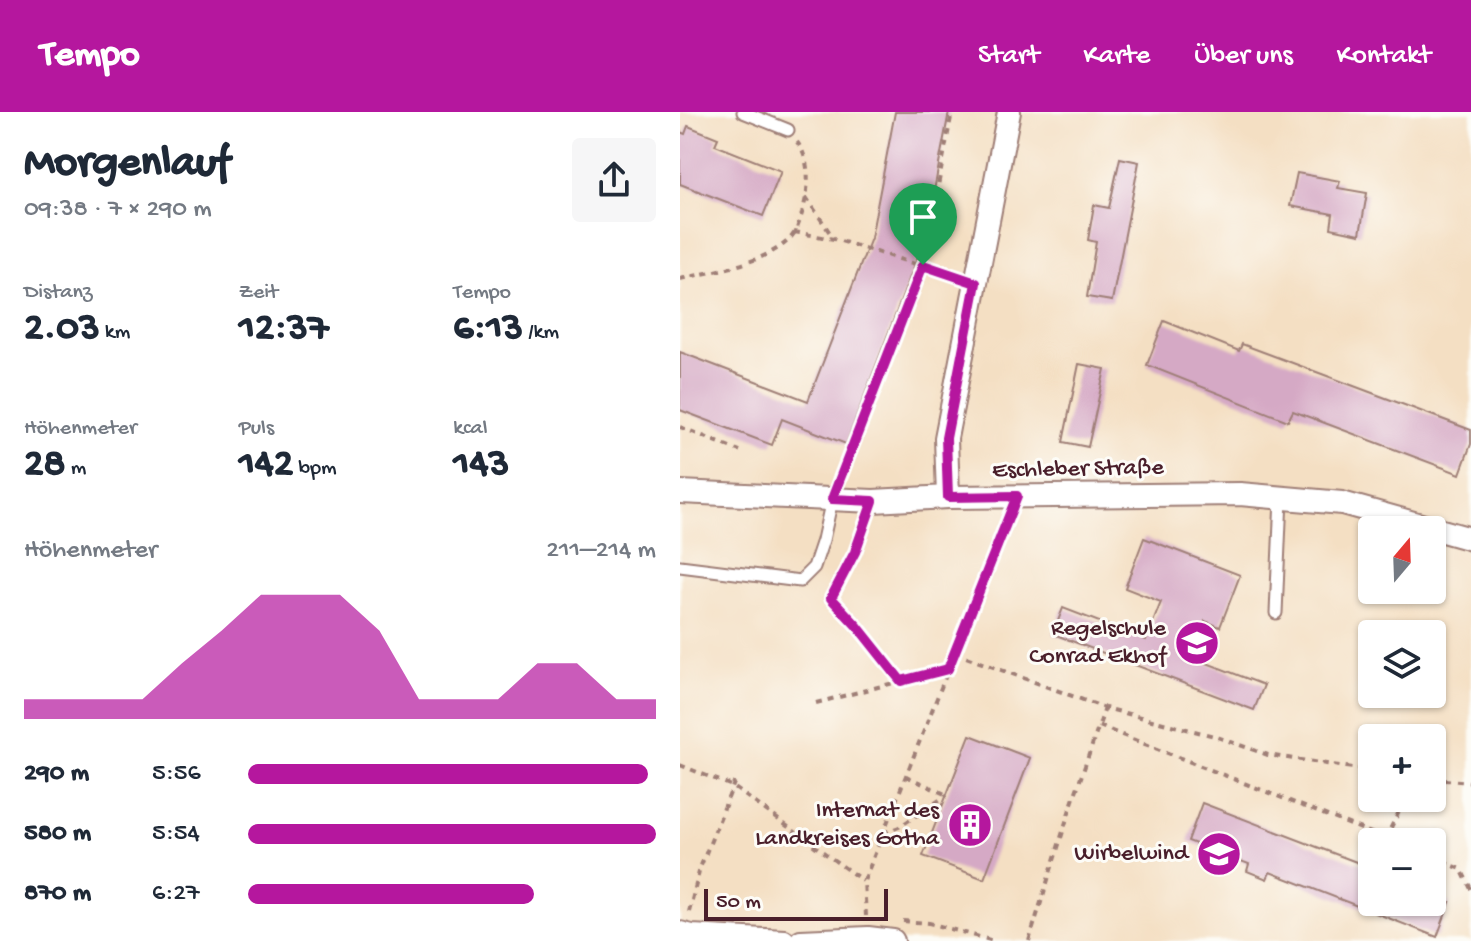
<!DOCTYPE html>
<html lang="de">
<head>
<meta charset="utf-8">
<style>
  :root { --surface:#fff; --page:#f6f6f7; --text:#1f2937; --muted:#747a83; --accent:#b5179e }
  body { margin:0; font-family:"Gochi Hand",sans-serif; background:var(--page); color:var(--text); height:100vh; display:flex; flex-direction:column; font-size:30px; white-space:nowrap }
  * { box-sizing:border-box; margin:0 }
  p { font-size:26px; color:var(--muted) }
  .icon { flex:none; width:44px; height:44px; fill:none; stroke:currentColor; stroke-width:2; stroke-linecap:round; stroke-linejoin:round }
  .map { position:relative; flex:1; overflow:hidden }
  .side { display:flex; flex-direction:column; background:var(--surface); width:680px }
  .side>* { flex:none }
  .needle { width:52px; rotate:19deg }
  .fabs { position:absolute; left:678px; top:404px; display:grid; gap:16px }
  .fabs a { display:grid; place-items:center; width:88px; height:88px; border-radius:8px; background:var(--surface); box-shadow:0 2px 6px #0004; font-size:40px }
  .scale { position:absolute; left:24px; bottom:20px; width:184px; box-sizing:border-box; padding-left:8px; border:4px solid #4a1f2b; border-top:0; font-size:22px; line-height:28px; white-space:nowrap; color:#4a1f2b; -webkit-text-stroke:6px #fdfcf7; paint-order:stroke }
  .pin { position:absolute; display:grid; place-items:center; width:68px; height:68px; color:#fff; margin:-82px -34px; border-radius:50% 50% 50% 0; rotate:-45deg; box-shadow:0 0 8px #0007 }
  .pin .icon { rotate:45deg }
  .round { display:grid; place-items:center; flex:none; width:84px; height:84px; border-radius:8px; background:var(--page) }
  .headline { display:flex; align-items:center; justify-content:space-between; height:136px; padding:0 24px }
  h1 { font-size:44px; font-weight:700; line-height:60px }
  .figures { display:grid; grid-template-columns:repeat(3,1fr); gap:12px; height:136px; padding:8px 24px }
  .figures div { display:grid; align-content:center }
  .figures b { font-size:40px; font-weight:700 }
  .figures small { font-size:22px; font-weight:400 }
  .figures p { font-size:22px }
  .chart { height:224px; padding:16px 24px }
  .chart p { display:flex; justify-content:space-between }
  .chart svg { width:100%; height:144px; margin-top:8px; fill:var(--accent); opacity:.7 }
  ul { padding:0 24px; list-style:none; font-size:26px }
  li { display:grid; grid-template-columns:128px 96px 1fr; align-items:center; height:60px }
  li i { height:20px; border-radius:10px; background:var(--accent) }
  header { display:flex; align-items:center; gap:48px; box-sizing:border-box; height:112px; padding:0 40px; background:var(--accent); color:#fff }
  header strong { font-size:38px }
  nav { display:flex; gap:44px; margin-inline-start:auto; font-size:28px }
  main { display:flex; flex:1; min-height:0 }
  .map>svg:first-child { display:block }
</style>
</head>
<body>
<header>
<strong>Tempo</strong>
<nav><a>Start</a><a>Karte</a><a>Über uns</a><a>Kontakt</a></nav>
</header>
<main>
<section class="side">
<div class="headline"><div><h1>Morgenlauf</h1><p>09:38 · 7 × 290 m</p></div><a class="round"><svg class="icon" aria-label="share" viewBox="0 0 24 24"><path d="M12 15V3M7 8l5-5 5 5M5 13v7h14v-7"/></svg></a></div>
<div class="figures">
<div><p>Distanz</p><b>2.03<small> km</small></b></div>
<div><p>Zeit</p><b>12:37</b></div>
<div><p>Tempo</p><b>6:13<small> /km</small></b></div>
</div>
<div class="figures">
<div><p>Höhenmeter</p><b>28<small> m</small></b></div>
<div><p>Puls</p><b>142<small> bpm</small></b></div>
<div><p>kcal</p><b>143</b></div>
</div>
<div class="chart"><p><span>Höhenmeter</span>211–214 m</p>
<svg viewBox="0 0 160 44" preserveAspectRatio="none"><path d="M0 44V38L10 38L20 38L30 38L40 27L50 17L60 6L70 6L80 6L90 17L100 38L110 38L120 38L130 27L140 27L150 38L160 38V44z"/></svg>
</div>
<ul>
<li><b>290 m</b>5:56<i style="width:98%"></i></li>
<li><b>580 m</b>5:54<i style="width:100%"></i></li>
<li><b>870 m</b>6:27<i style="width:70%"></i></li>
</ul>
</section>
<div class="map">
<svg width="791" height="829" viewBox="0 0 791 829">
  <rect width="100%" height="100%" fill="#fdfcf7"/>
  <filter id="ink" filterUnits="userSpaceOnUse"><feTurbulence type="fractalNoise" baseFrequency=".0125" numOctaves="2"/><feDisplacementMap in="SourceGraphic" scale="16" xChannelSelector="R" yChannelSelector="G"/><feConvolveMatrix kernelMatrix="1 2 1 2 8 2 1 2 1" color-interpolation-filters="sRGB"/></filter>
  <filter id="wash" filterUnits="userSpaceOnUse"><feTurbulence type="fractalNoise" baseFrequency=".006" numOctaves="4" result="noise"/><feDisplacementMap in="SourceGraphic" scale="32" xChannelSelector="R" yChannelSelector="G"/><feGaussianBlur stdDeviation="1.8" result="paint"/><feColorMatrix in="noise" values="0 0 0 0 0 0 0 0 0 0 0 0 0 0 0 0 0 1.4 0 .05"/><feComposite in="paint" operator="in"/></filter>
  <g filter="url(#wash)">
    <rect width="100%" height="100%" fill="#f4dfc3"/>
    <g id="blocks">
      <!-- building -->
      <g fill="#d5a9c5">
        <path d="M215 0H269L243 136H241L166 332 102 307 92 333 0 298V240L128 289 191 126Z"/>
        <path d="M8 14 38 26 35 33 101 59 83 104 0 72V20L5 22Z"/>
        <path d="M440 46 459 50 432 189 407 185 416 130 408 128 414 93 429 96Z"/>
        <path d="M617 61 660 69 658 76 687 81 680 122 651 116 653 102 610 94Z"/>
        <path d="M484 209 559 239 562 232 791 318V332L780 362 613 299 608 309 467 253Z"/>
        <path d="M399 252 425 257 408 335 383 330Z"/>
        <path d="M464 426 560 463 540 515 525 509 511 545 584 573 574 598 373 522 383 496 466 528 481 490 445 476Z"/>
        <path d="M290 623 350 646 304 767 243 744Z"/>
        <path d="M522 691 692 756V790H770L757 825 590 760 587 767 567 759 569 752 508 729Z"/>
      </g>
    </g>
  </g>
  <g filter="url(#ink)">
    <use href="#blocks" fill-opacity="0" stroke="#9f7f77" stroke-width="2"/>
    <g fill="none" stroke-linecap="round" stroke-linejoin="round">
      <!-- service casing -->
      <g stroke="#9f7f77" stroke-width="15">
        <g id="service">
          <path d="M63 0 108 18"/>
          <path d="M0 454 120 469 134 455 143 428 152 387"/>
          <path d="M596 501 601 386"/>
        </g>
      </g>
      <!-- minor casing -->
      <g stroke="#9f7f77" stroke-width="26">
        <g id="minor">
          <path d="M0 380 193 389 268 385 560 382 662 391 791 427"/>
          <path d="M268 385 266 326 329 0"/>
          <path d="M0 821 12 824 104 829"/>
          <path d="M121 829 188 826 213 829"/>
        </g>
      </g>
      <!-- path -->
      <g stroke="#9f7f77" stroke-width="4" stroke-dasharray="6 6" stroke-linecap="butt">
        <path d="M126 85 154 127"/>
        <path d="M114 120 154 127 274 164"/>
        <path d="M0 167C33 159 96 150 115 120 120 111 126 89 127 78 129 62 127 43 117 30"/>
        <path d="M0 315 60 339"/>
        <path d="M160 366 243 153 272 0"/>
        <path d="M185 412 175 440 151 486 178 515 221 569"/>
        <path d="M275 541 425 596 534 624 588 643 692 659"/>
        <path d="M136 591 268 557"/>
        <path d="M419 614 714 730"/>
        <path d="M0 653 52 674 183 769"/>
        <path d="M226 664 267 683"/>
        <path d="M752 667 791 670"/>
        <path d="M203 721 219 715 267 683"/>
        <path d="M705 727 726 686"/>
        <path d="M752 745 781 757 791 777"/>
        <path d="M9 800 20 756 56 666"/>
        <path d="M186 804 184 769 329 405"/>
        <path d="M223 809 249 811 314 829"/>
        <path d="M349 829 389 700 425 596"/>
      </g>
      <!-- service -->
      <use href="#service" stroke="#fff" stroke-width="11"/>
      <!-- minor -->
      <use href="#minor" stroke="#fff" stroke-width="22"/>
    </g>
  </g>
  <g fill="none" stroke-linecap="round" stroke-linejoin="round" filter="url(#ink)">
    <!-- route casing -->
    <g stroke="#fff" stroke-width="16">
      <path id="route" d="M243 153 296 171 266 326 268 385 337 384 268 557 221 569 178 515 151 486 175 440 193 389 152 387Z"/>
    </g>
    <!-- route -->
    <use href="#route" stroke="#b5179e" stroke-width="10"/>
  </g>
  <!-- icons -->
  <defs>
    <g id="school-disc" transform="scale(2.3)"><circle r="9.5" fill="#b5179e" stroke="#fdfcf7"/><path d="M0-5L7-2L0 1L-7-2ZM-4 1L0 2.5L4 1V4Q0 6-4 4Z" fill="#fff"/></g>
    <g id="building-disc" transform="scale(2.3)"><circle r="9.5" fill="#b5179e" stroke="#fdfcf7"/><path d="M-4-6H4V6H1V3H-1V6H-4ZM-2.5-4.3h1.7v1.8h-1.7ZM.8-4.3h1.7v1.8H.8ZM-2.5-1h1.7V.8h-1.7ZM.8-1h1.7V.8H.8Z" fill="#fff"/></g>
  </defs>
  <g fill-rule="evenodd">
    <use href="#school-disc" x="517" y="531"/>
    <use href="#building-disc" x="290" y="713"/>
    <use href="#school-disc" x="539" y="742"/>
  </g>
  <g text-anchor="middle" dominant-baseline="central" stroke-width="6" stroke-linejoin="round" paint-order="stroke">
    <!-- street labels -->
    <g font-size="24" fill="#4a1f2b" stroke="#fdfcf7">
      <text transform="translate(398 358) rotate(-1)">Eschleber Straße</text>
    </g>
    <!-- poi labels -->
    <g font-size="24" fill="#4a1f2b" stroke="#fdfcf7" text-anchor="end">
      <text x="486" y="517">Regelschule<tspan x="486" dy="28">Conrad Ekhof</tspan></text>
      <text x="259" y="699">Internat des<tspan x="259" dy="28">Landkreises Gotha</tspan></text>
      <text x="508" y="742">Wirbelwind</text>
    </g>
  </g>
</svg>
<div class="fabs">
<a><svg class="needle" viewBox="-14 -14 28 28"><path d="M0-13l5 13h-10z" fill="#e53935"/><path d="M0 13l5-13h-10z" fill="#747a83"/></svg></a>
<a><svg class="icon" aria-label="layers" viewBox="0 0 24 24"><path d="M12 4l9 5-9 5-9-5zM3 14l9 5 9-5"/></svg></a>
<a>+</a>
<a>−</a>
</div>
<div class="scale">50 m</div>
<div class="pin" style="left:243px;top:153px;background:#1e9e55"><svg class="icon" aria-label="arrive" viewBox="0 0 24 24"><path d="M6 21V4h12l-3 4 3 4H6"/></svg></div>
</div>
</main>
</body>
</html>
